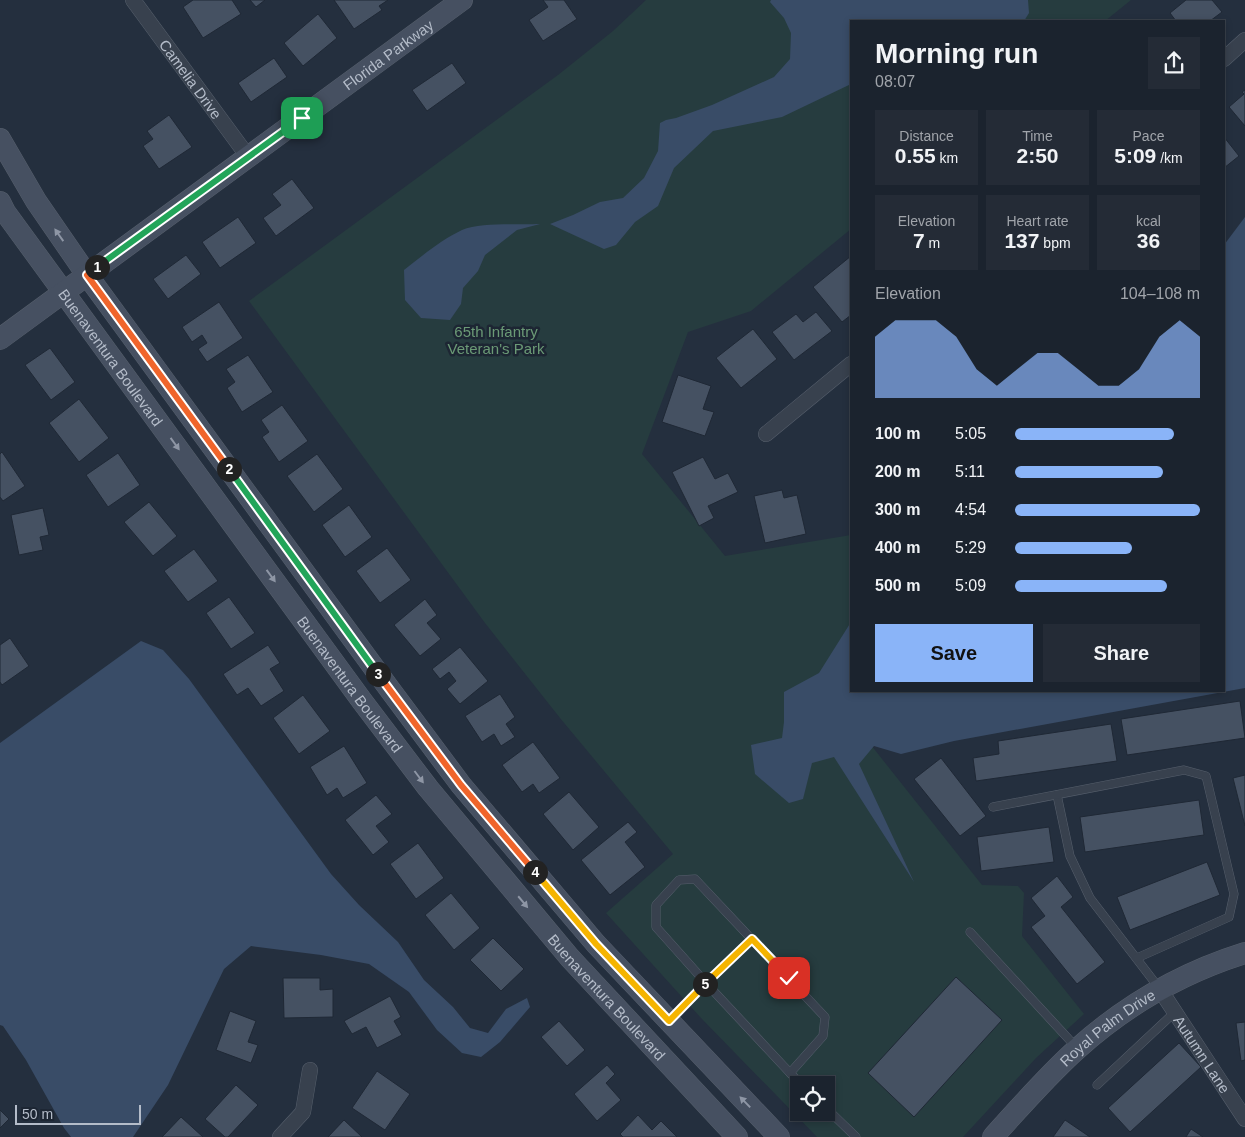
<!DOCTYPE html>
<html lang="en">
<head>
<meta charset="utf-8">
<style>
  :root { --surface:#1b232e; --page:#242b36; --text:#f1f3f6; --muted:#a0a4aa; --line:#39404a; --accent:#8ab4f8 }
  body { margin:0; font-family:Helvetica,sans-serif; background:var(--page); color:var(--text); height:100vh; display:flex; flex-direction:column; font-size:19px; white-space:nowrap }
  * { box-sizing:border-box; margin:0 }
  p { font-size:16px; color:var(--muted) }
  .icon { flex:none; width:28px; height:28px; fill:none; stroke:currentColor; stroke-width:2; stroke-linecap:round; stroke-linejoin:round }
  .map { position:relative; flex:1; overflow:hidden }
  .drawer { position:absolute; left:850px; top:20px; width:375px; height:672px; display:flex; flex-direction:column; background:var(--surface); border-radius:0px; box-shadow:0 2px 8px #0003,0 0 0 1px var(--line) }
  .drawer>* { flex:none }
  .fabs { position:absolute; left:790px; top:1076px; display:grid; gap:10px }
  .fabs a { display:grid; place-items:center; width:45px; height:45px; border-radius:0px; background:var(--surface); box-shadow:0 2px 8px #0003,0 0 0 1px var(--line); font-size:25px }
  .scale { position:absolute; left:15px; bottom:12px; width:126px; box-sizing:border-box; padding-left:5px; border:2px solid #b4bcc9; border-top:0; font-size:14px; line-height:18px; white-space:nowrap; color:#b4bcc9; -webkit-text-stroke:4px #1d2633; paint-order:stroke }
  .pin { position:absolute; display:grid; place-items:center; width:42px; height:42px; color:#fff; margin:-21px; border-radius:10px; box-shadow:0 2px 8px #0006 }
  .km { position:absolute; width:25px; height:25px; margin:-12px; border-radius:50%; background:#222; color:#fff; font-size:14px; line-height:25px; text-align:center }
  .round { display:grid; place-items:center; flex:none; width:52px; height:52px; border-radius:0px; background:var(--page) }
  .overview { display:flex; align-items:center; justify-content:space-between; height:85px; padding:0 25px }
  h1 { font-size:28px; font-weight:600; line-height:38px }
  .metrics { display:grid; grid-template-columns:repeat(3,1fr); gap:8px; height:85px; padding:5px 25px }
  .metrics div { display:grid; align-content:center; border-radius:0px; background:var(--page); text-align:center }
  .metrics b { font-size:21px; font-weight:600 }
  .metrics small { font-size:14px; font-weight:400 }
  .metrics p { font-size:14px }
  .chart { height:140px; padding:10px 25px }
  .chart p { display:flex; justify-content:space-between }
  .chart svg { width:100%; height:90px; margin-top:5px; fill:var(--accent); opacity:.7 }
  .action { display:flex; gap:10px; margin-top:auto; padding:10px 25px }
  .action a { flex:1; height:58px; border-radius:0px; background:var(--accent); color:#111; font-size:20px; font-weight:600; line-height:58px; text-align:center }
  .action a+a { background:var(--page); color:var(--text) }
  ul { padding:0 25px; list-style:none; font-size:16px }
  li { display:grid; grid-template-columns:80px 60px 1fr; align-items:center; height:38px }
  li i { height:12px; border-radius:6px; background:var(--accent) }
  .map>svg:first-child { display:block }
</style>
</head>
<body>
<div class="map">
<svg width="1245" height="1137" viewBox="0 0 1245 1137">
  <rect width="100%" height="100%" fill="#242f3e"/>
  <!-- green -->
  <path fill="#263c3f" fill-rule="evenodd" d="M646 0H1131L1105 21H851V229L751 311 688 332 642 454 725 556 851 535V691L867 740 982 885 1018 886 1024 893 1022 936 1084 1014 1036 1058 963 1137H817L701 1018 606 913 673 854 560 718 485 623 249 301 558 75 613 31ZM799 1085H826V1112H799Z"/>
  <!-- water -->
  <g fill="#394c67">
    <path d="M771 0H1028L1029 13 1024 21H851V84L782 117 713 131 674 168 658 206 635 222 616 245 604 249 550 224 573 215 600 202 623 198 644 178 658 151 660 123 666 120 676 118 712 105 774 77 790 59 791 33 784 18 770 2Z"/>
    <path d="M1245 217V688L954 741 901 754 874 746 859 764 914 882 834 757 812 763 803 799 789 803 755 774 751 745 782 738 784 722V692L819 673 851 622V691H1224V245Z"/>
    <path d="M540 224 517 230 485 255 478 271 463 288 461 304 450 320 421 318 405 300 404 270C422 256 441 240 462 230 481 222 518 225 540 224Z"/>
    <path d="M141 641 163 650 189 679 331 874 359 905 398 942 424 980 453 1007 470 1028 488 1033 506 1009 527 998 530 1007 500 1042 481 1057 462 1053 437 1030 409 992 369 964 321 955 251 946 224 969 168 1085 133 1137H71L64 1128 26 1060 3 1026 0 1025V743Z"/>
  </g>
  <!-- building -->
  <g fill="#455162" stroke="#1f2835">
    <path d="M193 0H232L241 14 203 38 183 7Z"/>
    <path d="M250 0H265L256 7Z"/>
    <path d="M334 0H388L379 6 382 10 354 29Z"/>
    <path d="M543 0H564L577 19 543 41 529 20 548 7Z"/>
    <path d="M1186 0H1212L1222 12 1210 21H1176L1170 13Z"/>
    <path d="M318 14 337 38 303 66 284 43Z"/>
    <path d="M274 58 287 77 251 102 238 83Z"/>
    <path d="M452 63 466 83 427 111 412 90Z"/>
    <path d="M1245 90V126L1229 107 1244 94 1242 92Z"/>
    <path d="M169 115 192 147 159 169 143 146 153 139 147 131Z"/>
    <path d="M1224 137 1239 156 1224 168Z"/>
    <path d="M292 179 314 208 276 236 263 218 281 205 272 194Z"/>
    <path d="M238 217 256 243 220 268 202 242Z"/>
    <path d="M186 255 201 274 168 299 153 279Z"/>
    <path d="M851 256V315L842 322 813 287Z"/>
    <path d="M219 302 243 338 207 362 198 349 207 343 202 335 192 342 182 327Z"/>
    <path d="M816 312 832 331 794 360 772 332 796 314 803 322Z"/>
    <path d="M753 329 777 359 741 388 716 358Z"/>
    <path d="M50 348 75 382 51 400 25 365Z"/>
    <path d="M248 355 273 392 242 412 227 388 235 382 226 369Z"/>
    <path d="M678 375 711 386 703 409 714 412 705 436 662 422Z"/>
    <path d="M79 399 109 438 79 462 49 423Z"/>
    <path d="M282 405 308 441 279 462 262 437 269 432 261 420Z"/>
    <path d="M2 452 25 486 3 501 0 497V454Z"/>
    <path d="M118 453 140 485 108 507 86 475Z"/>
    <path d="M317 454 343 489 314 512 287 476Z"/>
    <path d="M703 457 715 479 728 473 738 492 708 506 714 518 699 526 672 472Z"/>
    <path d="M782 490 784 498 797 495 806 534 765 543 754 496Z"/>
    <path d="M149 502 177 536 153 556 124 522Z"/>
    <path d="M349 505 372 537 345 557 322 525Z"/>
    <path d="M43 508 49 535 40 537 43 550 19 555 11 515Z"/>
    <path d="M387 548 411 580 380 603 356 571Z"/>
    <path d="M194 549 218 581 188 602 164 571Z"/>
    <path d="M229 597 255 633 231 649 206 613Z"/>
    <path d="M425 599 437 615 427 623 441 639 420 656 394 625Z"/>
    <path d="M10 638 29 666 2 685 0 682V645Z"/>
    <path d="M268 645 280 663 270 669 284 691 261 706 248 688 237 695 223 674Z"/>
    <path d="M460 647 488 681 460 704 447 689 456 681 449 672 440 679 432 669Z"/>
    <path d="M500 694 515 717 506 724 515 737 501 746 494 734 482 742 465 716Z"/>
    <path d="M303 695 330 731 299 754 273 718Z"/>
    <path d="M1240 701 1245 738 1127 755 1121 719Z"/>
    <path d="M1111 724 1117 761 976 781 973 758 999 754 998 741Z"/>
    <path d="M533 742 560 778 539 793 533 784 522 792 502 765Z"/>
    <path d="M344 746 367 783 343 798 337 788 327 795 310 767Z"/>
    <path d="M941 758 986 816 960 836 914 779Z"/>
    <path d="M1245 775V826L1233 778Z"/>
    <path d="M569 792 599 827 573 850 543 814Z"/>
    <path d="M376 795 392 814 376 826 389 842 373 855 345 820Z"/>
    <path d="M1199 800 1204 835 1085 852 1080 817Z"/>
    <path d="M628 822 637 832 625 842 645 867 610 895 581 860Z"/>
    <path d="M1049 827 1054 862 981 871 977 837Z"/>
    <path d="M418 843 444 878 416 899 390 864Z"/>
    <path d="M1207 862 1220 895 1130 930 1117 897Z"/>
    <path d="M1057 876 1073 897 1061 907 1105 962 1077 984 1031 927 1045 916 1031 898Z"/>
    <path d="M451 893 480 928 454 950 425 915Z"/>
    <path d="M493 938 524 969 501 991 470 960Z"/>
    <path d="M956 977 1002 1020 914 1117 868 1073Z"/>
    <path d="M283 978H320V990L333 989V1017L284 1018Z"/>
    <path d="M390 996 401 1017 394 1021 402 1035 377 1048 366 1027 352 1034 344 1021Z"/>
    <path d="M230 1011 256 1021 248 1042 258 1045 251 1063 216 1050Z"/>
    <path d="M559 1021 585 1050 567 1066 541 1037Z"/>
    <path d="M1245 1022V1060L1241 1061 1236 1023Z"/>
    <path d="M1179 1043 1201 1067 1130 1132 1108 1108Z"/>
    <path d="M607 1065 615 1074 606 1083 621 1100 597 1121 574 1094Z"/>
    <path d="M377 1071 410 1094 385 1130 352 1108Z"/>
    <path d="M236 1085 258 1105 228 1137H225L205 1119Z"/>
    <path d="M0 1110 9 1119 0 1128Z"/>
    <path d="M638 1115 652 1130 661 1121 677 1137H623L620 1134Z"/>
    <path d="M181 1117 203 1137H162Z"/>
    <path d="M344 1120 362 1137H328Z"/>
    <path d="M1065 1120 1090 1137H1053Z"/>
    <path d="M1191 1129 1203 1137H1186Z"/>
  </g>
  <g fill="none" stroke-linecap="round" stroke-linejoin="round">
    <!-- lane casing -->
    <g stroke="#565f6c" stroke-width="9">
      <g id="lane">
        <path d="M1057 795 1070 856 1090 898 1159 988"/>
        <path d="M993 807 1184 770 1206 776 1234 894 1229 917 1137 958"/>
        <path d="M970 932 1076 1047"/>
        <path d="M752 939 706 983 790 1073"/>
        <path d="M670 1020 706 983 656 927V905L679 880 695 879 825 1017 823 1036 790 1073 802 1085"/>
        <path d="M1097 1085 1175 1012"/>
        <path d="M826 1108 856 1137"/>
      </g>
    </g>
    <!-- street casing -->
    <g stroke="#565f6c" stroke-width="16">
      <g id="street">
        <path id="s1" d="M133 0 249 158"/>
        <path d="M1224 59 1245 40"/>
        <path d="M766 434 851 364"/>
        <path id="s2" d="M1159 988 1245 1119"/>
        <path d="M280 1137 303 1112 310 1070"/>
      </g>
    </g>
    <!-- secondary casing -->
    <g stroke="#565f6c" stroke-width="22">
      <g id="secondary">
        <path d="M0 139 36 201 87 275 388 687 461 785 596 944 779 1137"/>
        <path id="s3" d="M0 202 5 212 362 701 428 788 570 958 737 1137"/>
        <path id="s4" d="M0 339 462 0"/>
        <path id="s5" d="M993 1137C1020 1107 1047 1076 1077 1049 1127 1004 1181 973 1245 953"/>
      </g>
    </g>
    <!-- lane -->
    <use href="#lane" stroke="#38414e" stroke-width="8"/>
    <!-- street -->
    <use href="#street" stroke="#38414e" stroke-width="15"/>
    <!-- secondary -->
    <use href="#secondary" stroke="#465061" stroke-width="21"/>
  </g>
  <!-- one-way arrows -->
  <defs><path id="oneway-solid" d="M-6-.8H1V-3.2L6.5 0L1 3.2V.8H-6Z" transform="scale(1.25)"/></defs>
  <g fill="#8e96a5">
    <use href="#oneway-solid" transform="translate(59 235) rotate(-125)"/>
    <use href="#oneway-solid" transform="translate(175 444) rotate(54)"/>
    <use href="#oneway-solid" transform="translate(271 576) rotate(54)"/>
    <use href="#oneway-solid" transform="translate(419 777) rotate(53)"/>
    <use href="#oneway-solid" transform="translate(523 902) rotate(50)"/>
    <use href="#oneway-solid" transform="translate(745 1102) rotate(-134)"/>
  </g>
  <g fill="none" stroke-linecap="round" stroke-linejoin="round">
    <!-- split-1 casing -->
    <g stroke="#fff" stroke-width="10">
      <path id="split-1" d="M97 267 302 118"/>
    </g>
    <!-- split-2 casing -->
    <g stroke="#fff" stroke-width="10">
      <path id="split-2" d="M97 267 87 275 229 469"/>
    </g>
    <!-- split-3 casing -->
    <g stroke="#fff" stroke-width="10">
      <path id="split-3" d="M229 469 378 674"/>
    </g>
    <!-- split-4 casing -->
    <g stroke="#fff" stroke-width="10">
      <path id="split-4" d="M378 674 461 785 535 872"/>
    </g>
    <!-- split-5 casing -->
    <g stroke="#fff" stroke-width="10">
      <path id="split-5" d="M535 872 596 944 669 1021 705 984"/>
    </g>
    <!-- split-6 casing -->
    <g stroke="#fff" stroke-width="10">
      <path id="split-6" d="M705 984 752 939 789 978"/>
    </g>
    <!-- split-1 -->
    <use href="#split-1" stroke="#22a559" stroke-width="6"/>
    <!-- split-2 -->
    <use href="#split-2" stroke="#f0652b" stroke-width="6"/>
    <!-- split-3 -->
    <use href="#split-3" stroke="#22a559" stroke-width="6"/>
    <!-- split-4 -->
    <use href="#split-4" stroke="#f0652b" stroke-width="6"/>
    <!-- split-5 -->
    <use href="#split-5" stroke="#f5b400" stroke-width="6"/>
    <!-- split-6 -->
    <use href="#split-6" stroke="#f5b400" stroke-width="6"/>
  </g>
  <g text-anchor="middle" dominant-baseline="central" stroke-width="5" stroke-linejoin="round" paint-order="stroke">
    <!-- street labels -->
    <g font-size="15" fill="#b4bcc9" stroke="#1d2633">
      <text stroke="none"><textPath href="#s4" startOffset="481">Florida Parkway</textPath></text>
      <text stroke="none"><textPath href="#s1" startOffset="98">Camelia Drive</textPath></text>
      <text stroke="none"><textPath href="#s3" startOffset="191">Buenaventura Boulevard</textPath></text>
      <text stroke="none"><textPath href="#s3" startOffset="596">Buenaventura Boulevard</textPath></text>
      <text stroke="none"><textPath href="#s3" startOffset="1001">Buenaventura Boulevard</textPath></text>
      <text stroke="none"><textPath href="#s5" startOffset="159">Royal Palm Drive</textPath></text>
      <text stroke="none"><textPath href="#s2" startOffset="79">Autumn Lane</textPath></text>
    </g>
    <!-- park labels -->
    <g font-size="15" fill="#6b9a76" stroke="#1d2633">
      <text x="496" y="331">65th Infantry<tspan x="496" dy="17">Veteran's Park</tspan></text>
    </g>
  </g>
</svg>
<div class="fabs">
<a><svg class="icon" aria-label="locate" viewBox="0 0 24 24"><circle cx="12" cy="12" r="6"/><path d="M12 2v4M12 18v4M2 12h4M18 12h4"/></svg></a>
</div>
<div class="scale">50 m</div>
<div class="pin" style="left:302px;top:118px;background:#1e9e55"><svg class="icon" aria-label="arrive" viewBox="0 0 24 24"><path d="M6 21V4h12l-3 4 3 4H6"/></svg></div>
<div class="pin" style="left:789px;top:978px;background:#d93025"><svg class="icon" aria-label="check" viewBox="0 0 24 24"><path d="M5 12l5 5 9-10"/></svg></div>
<b class="km" style="left:97px;top:267px">1</b>
<b class="km" style="left:229px;top:469px">2</b>
<b class="km" style="left:378px;top:674px">3</b>
<b class="km" style="left:535px;top:872px">4</b>
<b class="km" style="left:705px;top:984px">5</b>
<section class="drawer">
<div class="overview"><div><h1>Morning run</h1><p>08:07</p></div><a class="round"><svg class="icon" aria-label="share" viewBox="0 0 24 24"><path d="M12 15V3M7 8l5-5 5 5M5 13v7h14v-7"/></svg></a></div>
<div class="metrics">
<div><p>Distance</p><b>0.55<small> km</small></b></div>
<div><p>Time</p><b>2:50</b></div>
<div><p>Pace</p><b>5:09<small> /km</small></b></div>
</div>
<div class="metrics">
<div><p>Elevation</p><b>7<small> m</small></b></div>
<div><p>Heart rate</p><b>137<small> bpm</small></b></div>
<div><p>kcal</p><b>36</b></div>
</div>
<div class="chart"><p><span>Elevation</span>104–108 m</p>
<svg viewBox="0 0 160 44" preserveAspectRatio="none"><path d="M0 44V14L10 6L20 6L30 6L40 14L50 30L60 38L70 30L80 22L90 22L100 30L110 38L120 38L130 30L140 14L150 6L160 14V44z"/></svg>
</div>
<ul>
<li><b>100 m</b>5:05<i style="width:86%"></i></li>
<li><b>200 m</b>5:11<i style="width:80%"></i></li>
<li><b>300 m</b>4:54<i style="width:100%"></i></li>
<li><b>400 m</b>5:29<i style="width:63%"></i></li>
<li><b>500 m</b>5:09<i style="width:82%"></i></li>
</ul>
<div class="action"><a>Save</a><a>Share</a></div>
</section>
</div>
</body>
</html>
